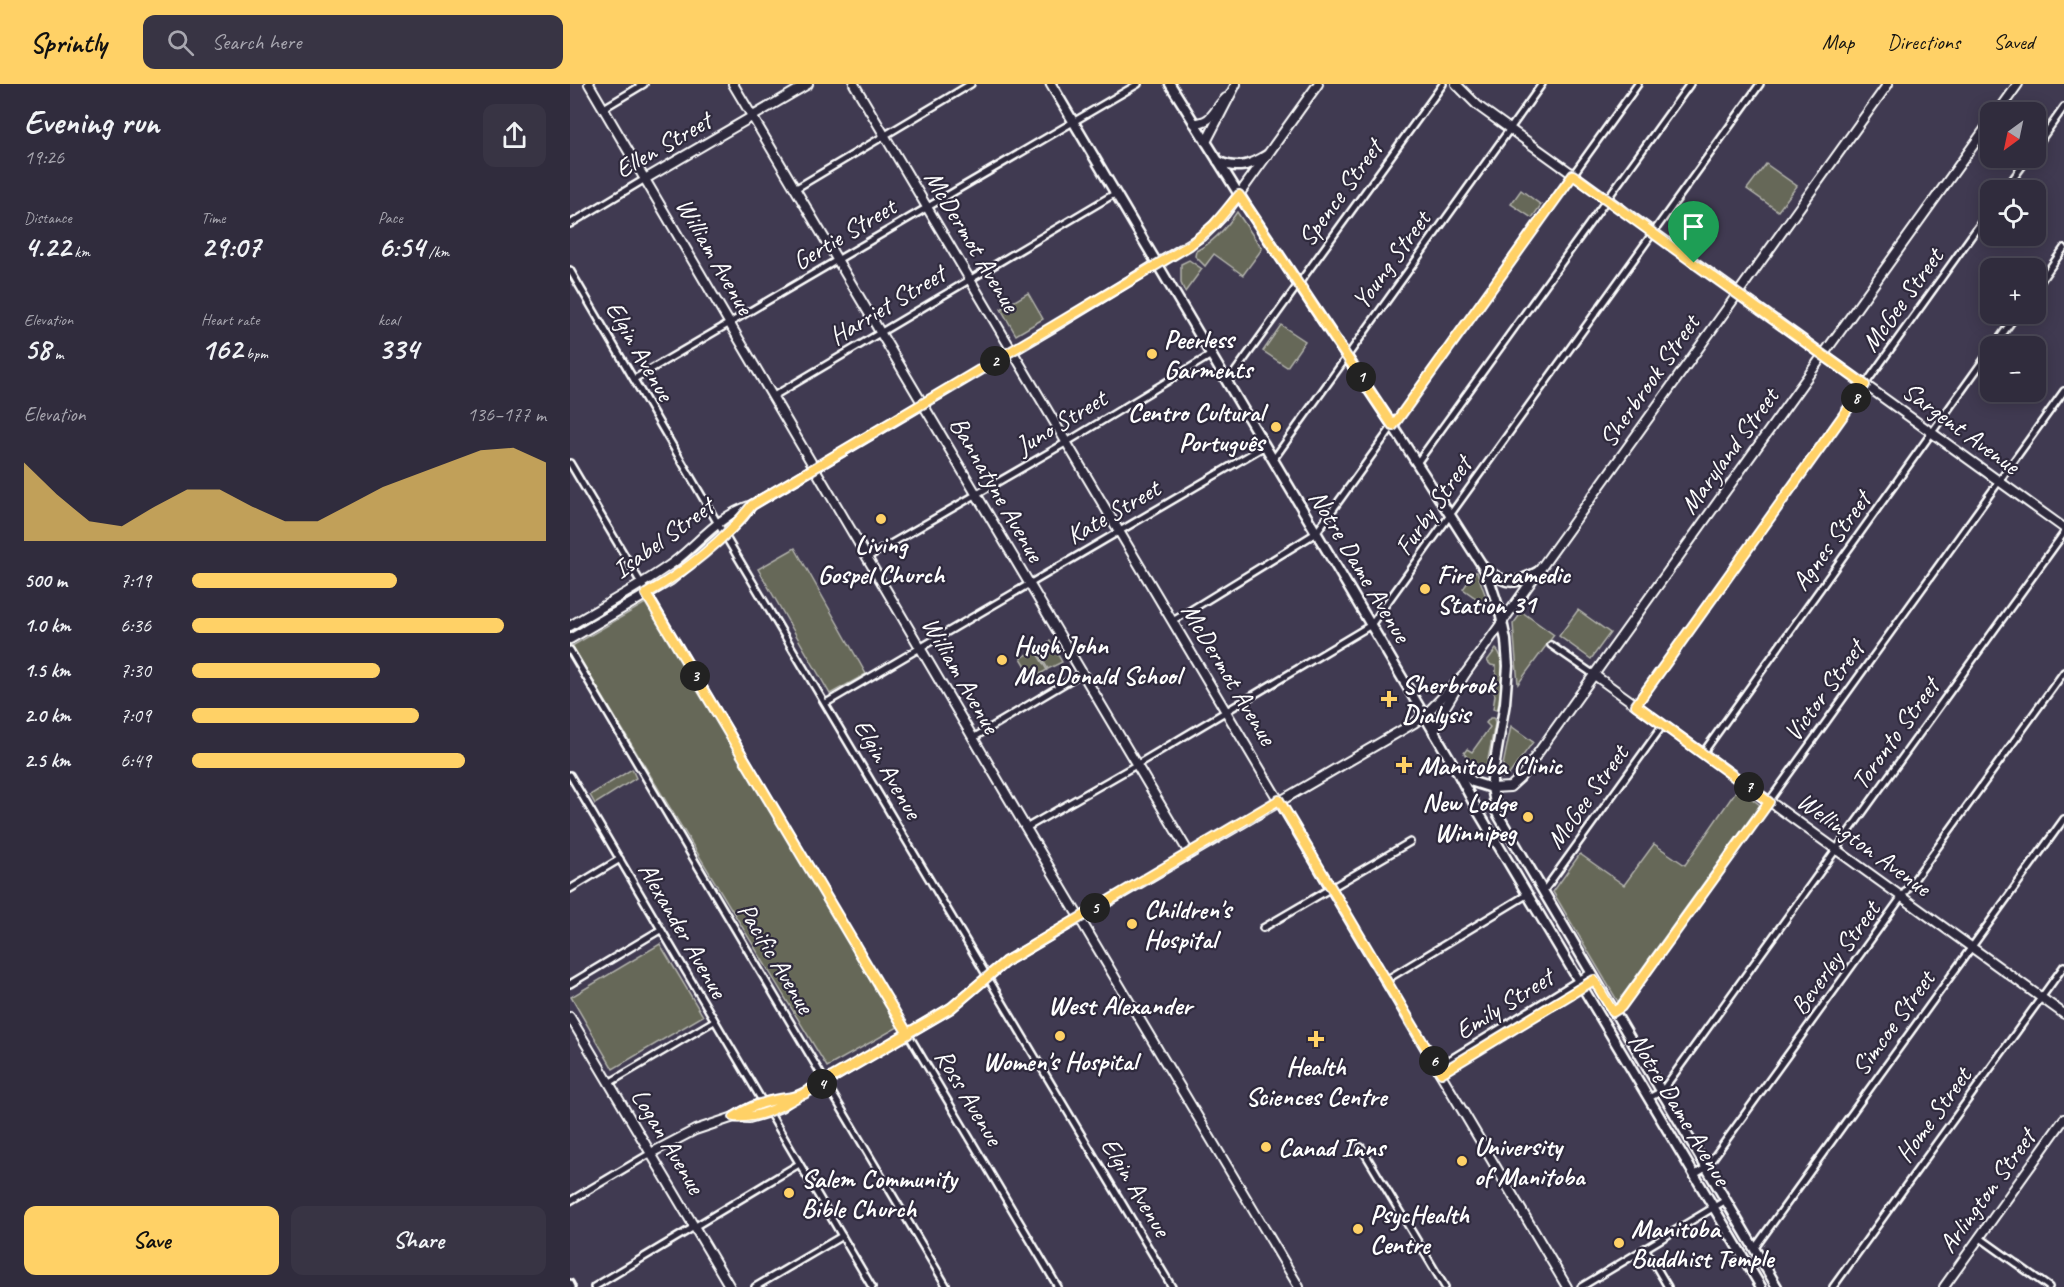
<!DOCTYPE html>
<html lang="en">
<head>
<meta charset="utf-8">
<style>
  :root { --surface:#302c3d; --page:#383444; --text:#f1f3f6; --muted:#a8a7b0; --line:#4b4857; --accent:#ffd166 }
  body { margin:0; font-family:Caveat,sans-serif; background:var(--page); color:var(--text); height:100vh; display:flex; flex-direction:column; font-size:22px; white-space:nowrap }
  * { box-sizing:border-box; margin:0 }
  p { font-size:20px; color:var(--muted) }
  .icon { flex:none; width:33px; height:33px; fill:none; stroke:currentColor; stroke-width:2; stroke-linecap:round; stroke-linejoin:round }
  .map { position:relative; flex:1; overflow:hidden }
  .panel { display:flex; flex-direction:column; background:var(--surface); width:570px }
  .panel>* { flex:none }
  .needle { width:39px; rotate:213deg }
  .buttons { position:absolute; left:1410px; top:18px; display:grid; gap:12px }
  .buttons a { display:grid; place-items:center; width:66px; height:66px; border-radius:12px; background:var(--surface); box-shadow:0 3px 15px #0003,0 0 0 2px var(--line); font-size:30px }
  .pin { position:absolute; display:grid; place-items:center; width:51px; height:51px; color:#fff; margin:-62px -26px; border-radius:50% 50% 50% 0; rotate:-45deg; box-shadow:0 0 6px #0007 }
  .pin .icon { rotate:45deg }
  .km { position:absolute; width:30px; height:30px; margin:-15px; border-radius:50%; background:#222; color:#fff; font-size:16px; line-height:30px; text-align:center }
  .round { display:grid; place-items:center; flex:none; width:63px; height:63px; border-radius:12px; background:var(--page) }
  .summary { display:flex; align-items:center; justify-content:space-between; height:102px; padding:0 24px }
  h1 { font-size:33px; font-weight:700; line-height:45px }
  .figures { display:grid; grid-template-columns:repeat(3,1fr); gap:9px; height:102px; padding:6px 24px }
  .figures div { display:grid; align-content:center }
  .figures b { font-size:30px; font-weight:700 }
  .figures small { font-size:16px; font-weight:400 }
  .figures p { font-size:16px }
  .chart { height:168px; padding:12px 24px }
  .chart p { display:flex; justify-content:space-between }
  .chart svg { width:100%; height:108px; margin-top:6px; fill:var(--accent); opacity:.7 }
  .cta { display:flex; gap:12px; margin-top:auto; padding:12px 24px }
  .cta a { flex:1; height:69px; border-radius:12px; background:var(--accent); color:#111; font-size:24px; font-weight:700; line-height:69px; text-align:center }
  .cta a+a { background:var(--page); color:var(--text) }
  ul { padding:0 24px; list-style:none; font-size:20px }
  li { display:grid; grid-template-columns:96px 72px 1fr; align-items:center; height:45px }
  li i { height:15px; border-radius:8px; background:var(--accent) }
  header { display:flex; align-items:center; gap:36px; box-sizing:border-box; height:84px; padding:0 30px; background:var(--accent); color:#111 }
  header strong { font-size:28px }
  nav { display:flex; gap:33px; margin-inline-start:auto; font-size:21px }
  .search { width:420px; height:54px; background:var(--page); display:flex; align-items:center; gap:15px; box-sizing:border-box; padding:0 21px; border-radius:12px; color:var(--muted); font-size:22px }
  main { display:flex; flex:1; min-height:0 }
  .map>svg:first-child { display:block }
</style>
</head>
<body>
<header>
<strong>Sprintly</strong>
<div class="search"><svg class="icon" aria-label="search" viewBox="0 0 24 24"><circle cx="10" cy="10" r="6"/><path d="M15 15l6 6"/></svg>Search here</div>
<nav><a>Map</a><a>Directions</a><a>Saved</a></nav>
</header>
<main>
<section class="panel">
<div class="summary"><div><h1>Evening run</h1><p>19:26</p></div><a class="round"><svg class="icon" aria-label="share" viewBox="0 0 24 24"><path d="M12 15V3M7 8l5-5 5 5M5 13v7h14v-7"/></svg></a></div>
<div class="figures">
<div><p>Distance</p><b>4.22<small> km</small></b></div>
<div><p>Time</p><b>29:07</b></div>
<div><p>Pace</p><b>6:54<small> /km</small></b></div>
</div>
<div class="figures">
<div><p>Elevation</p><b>58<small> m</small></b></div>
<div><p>Heart rate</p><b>162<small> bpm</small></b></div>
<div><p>kcal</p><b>334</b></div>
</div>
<div class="chart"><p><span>Elevation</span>136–177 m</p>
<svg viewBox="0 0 160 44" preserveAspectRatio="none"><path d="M0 44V12L10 25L20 36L30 38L40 30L50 23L60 23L70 30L80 36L90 36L100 29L110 22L120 17L130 12L140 7L150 6L160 12V44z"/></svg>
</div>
<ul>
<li><b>500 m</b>7:19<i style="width:58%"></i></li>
<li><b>1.0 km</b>6:36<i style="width:88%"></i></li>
<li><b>1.5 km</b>7:30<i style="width:53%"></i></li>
<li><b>2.0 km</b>7:09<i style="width:64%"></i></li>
<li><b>2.5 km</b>6:49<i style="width:77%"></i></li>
</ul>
<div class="cta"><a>Save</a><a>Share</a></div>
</section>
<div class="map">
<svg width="1494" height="1203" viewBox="0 0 1494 1203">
  <rect width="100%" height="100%" fill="#403a51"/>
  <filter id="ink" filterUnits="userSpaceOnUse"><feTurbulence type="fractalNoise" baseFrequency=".0167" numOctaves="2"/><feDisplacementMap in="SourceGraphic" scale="12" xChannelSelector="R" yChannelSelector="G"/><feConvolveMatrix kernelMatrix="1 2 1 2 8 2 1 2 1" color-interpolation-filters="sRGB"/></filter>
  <g filter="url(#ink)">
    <!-- green -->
    <g fill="#666759" stroke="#b2b3ac" stroke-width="1.5">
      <path d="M1196 80 1227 102 1208 127 1177 105Z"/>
      <path d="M951 106 971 121 962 134 941 120Z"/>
      <path d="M667 128 692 165 673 191 644 170 635 182 625 172 626 167C642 159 657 143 667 128Z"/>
      <path d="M619 176 632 185 615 208 611 199V180Z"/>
      <path d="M458 209 473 235 446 251 431 225Z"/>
      <path d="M711 241 735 257 717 283 693 267Z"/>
      <path d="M225 464 296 590 260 610 188 485Z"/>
      <path d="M905 488H907L920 524 893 505Z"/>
      <path d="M77 518 328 943 257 983 2 562Z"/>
      <path d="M1008 526 1040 549 1021 575 989 552Z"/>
      <path d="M952 528 984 551 948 600 943 540Z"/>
      <path d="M480 557 492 578 478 585 466 565Z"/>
      <path d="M926 565C937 574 930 610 928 624L926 626 923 625 925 611 921 601 926 600V582L921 581 917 577Z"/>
      <path d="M465 566 477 586 463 594 451 574Z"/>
      <path d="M920 634H924L925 640 915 690 908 689 894 669 897 665 902 668 920 643 916 639Z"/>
      <path d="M941 642 963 658 938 692 933 694 932 686Z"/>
      <path d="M62 685 66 694 25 720 20 711Z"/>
      <path d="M1168 704 1190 721 1048 918 983 808 1010 770 1054 801 1084 760 1115 781Z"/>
      <path d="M90 860 133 932 43 985 1 913Z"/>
    </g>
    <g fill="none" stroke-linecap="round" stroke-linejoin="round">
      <!-- street casing -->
      <g stroke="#fff" stroke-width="10">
        <g id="street">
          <path d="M34 24 74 0"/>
          <path d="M1466 63 1494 23"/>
          <path d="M225 105 401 0"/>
          <path d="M1435 106 1458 74"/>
          <path d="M0 140 75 95"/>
          <path d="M0 186 154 450 602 1203"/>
          <path d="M1466 204 1494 164"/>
          <path d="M1424 262 1447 230"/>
          <path d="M64 295 568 0"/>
          <path d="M657 299 873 0"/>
          <path d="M202 313 546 109"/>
          <path d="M703 376 972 0"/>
          <path d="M0 379 488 1203"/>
          <path d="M847 379 1120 0"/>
          <path d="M298 473 497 358 641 271"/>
          <path d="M603 537 746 449 1068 0"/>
          <path d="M981 561 1023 590"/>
          <path d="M0 566 377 1203"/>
          <path d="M256 619 695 362"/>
          <path d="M1066 621 1420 126"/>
          <path d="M403 654 512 589"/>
          <path d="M1133 669 1420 267"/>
          <path d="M0 691 194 1020"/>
          <path d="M456 744 566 681 801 541 1190 0"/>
          <path d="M0 805 50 775"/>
          <path d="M973 808 1093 641"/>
          <path d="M693 844 840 758"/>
          <path d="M816 896 958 810"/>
          <path d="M0 900 90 846"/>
          <path d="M1043 928 1051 923 1062 908 1494 307"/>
          <path d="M868 983 1020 889"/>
          <path d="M871 989 1024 896"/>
          <path d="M39 999 144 937"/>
          <path d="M1079 1014 1092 1007 1126 960 1494 449"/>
          <path d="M199 1028 302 1203"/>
          <path d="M791 1063 875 1203"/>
          <path d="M1124 1091 1137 1083 1141 1077 1494 588"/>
          <path d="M0 1117 81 1069"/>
          <path d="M1409 1153 1479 1203"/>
          <path d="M1075 1164 1098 1203"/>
          <path d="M1184 1165 1494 735"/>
          <path d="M0 1199 2 1203"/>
          <path d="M24 1203 229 1080"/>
          <path d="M185 1203 272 1152"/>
          <path d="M1011 1203 1156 1116"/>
          <path d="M1263 1203 1494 882"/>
        </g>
      </g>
      <!-- secondary casing -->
      <g stroke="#fff" stroke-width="12">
        <g id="secondary">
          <path d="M19 0 456 744 729 1203"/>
          <path d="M163 0 619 769"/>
          <path d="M284 0 997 1203"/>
          <path d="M886 0 908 22 1494 444"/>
          <path d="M1428 28 1448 0"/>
          <path d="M624 39C643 39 643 26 656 14"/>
          <path d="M636 58 666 0"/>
          <path d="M75 95 238 0"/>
          <path d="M0 542C34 521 71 502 104 478 130 458 149 431 182 421L487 241 634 151 655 130 748 0"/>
          <path d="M0 555 101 496 173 433 181 422"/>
          <path d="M1023 590 1494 930"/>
          <path d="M864 649 870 632 895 590 1318 0"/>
          <path d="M922 704 940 703 950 694 1420 38"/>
          <path d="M0 933 160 1203"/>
          <path d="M164 1033C181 1021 201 1015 221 1015"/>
          <path d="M81 1069 125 1046 164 1033 179 1034 199 1028 211 1023 221 1015 257 997 381 924 435 878 844 639 854 632 895 590"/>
          <path d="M1374 1203 1494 1035"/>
        </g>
      </g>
      <!-- primary casing -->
      <g stroke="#fff" stroke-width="13">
        <g id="primary">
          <path d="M481 0 883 680 909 729 1191 1203"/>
          <path d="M600 0 675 120 823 342 917 489 930 528 936 556 938 582 935 619 922 695V704L927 729 1207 1203"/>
          <path d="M648 77C667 87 681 81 697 71"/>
          <path d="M916 485C939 503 945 500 969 487"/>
          <path d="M885 682 903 698 922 704"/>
        </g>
      </g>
      <!-- street -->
      <use href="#street" stroke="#2f2a3d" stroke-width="5"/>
      <!-- secondary -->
      <use href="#secondary" stroke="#2f2a3d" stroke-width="8"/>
      <!-- primary -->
      <use href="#primary" stroke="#2f2a3d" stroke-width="8"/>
    </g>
  </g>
  <g fill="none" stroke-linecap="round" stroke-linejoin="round" filter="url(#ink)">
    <!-- route casing -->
    <g stroke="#fff" stroke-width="12">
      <path id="route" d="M1124 179 1003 91 823 342 669 111 644 141 620 161 182 421C156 455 113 489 76 510L338 950 234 1010C220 1015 217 1013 205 1016 190 1019 176 1025 164 1033 194 1035 215 1019 240 1006L381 924 435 878 709 716 871 989 1024 896 1043 928 1051 923 1199 718 1066 621 1295 301 1124 179"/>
    </g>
    <!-- route -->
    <use href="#route" stroke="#ffd166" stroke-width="8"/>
  </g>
  <!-- markers -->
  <g fill="#ffd166" stroke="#2f2a3d" stroke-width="2">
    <circle cx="582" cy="270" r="6"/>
    <circle cx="706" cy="343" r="6"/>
    <circle cx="311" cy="435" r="6"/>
    <circle cx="855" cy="505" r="6"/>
    <circle cx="432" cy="576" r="6"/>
    <path d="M816 606h6v6h6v6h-6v6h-6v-6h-6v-6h6z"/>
    <path d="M831 672h6v6h6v6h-6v6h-6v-6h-6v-6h6z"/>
    <circle cx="958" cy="733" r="6"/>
    <circle cx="562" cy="840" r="6"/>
    <circle cx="490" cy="952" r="6"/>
    <path d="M743 946h6v6h6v6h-6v6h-6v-6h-6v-6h6z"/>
    <circle cx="696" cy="1063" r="6"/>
    <circle cx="892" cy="1077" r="6"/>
    <circle cx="219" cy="1109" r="6"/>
    <circle cx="788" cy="1145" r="6"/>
    <circle cx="1049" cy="1159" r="6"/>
  </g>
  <g text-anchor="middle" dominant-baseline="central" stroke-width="4.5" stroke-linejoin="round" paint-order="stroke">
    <!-- street labels -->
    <g font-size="26" fill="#fff" stroke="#2f2a3d">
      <text transform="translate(93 61) rotate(-30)">Ellen Street</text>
      <text transform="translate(770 109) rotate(-54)">Spence Street</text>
      <text transform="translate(274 150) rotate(-31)">Gertie Street</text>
      <text transform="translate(402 157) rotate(59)">McDermot Avenue</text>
      <text transform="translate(145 172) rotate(60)">William Avenue</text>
      <text transform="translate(821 176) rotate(-54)">Young Street</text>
      <text transform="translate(1332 216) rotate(-54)">McGee Street</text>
      <text transform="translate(317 221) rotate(-31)">Harriet Street</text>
      <text transform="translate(70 267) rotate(60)">Elgin Avenue</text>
      <text transform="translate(1079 297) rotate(-55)">Sherbrook Street</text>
      <text transform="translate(491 338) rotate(-31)">Juno Street</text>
      <text transform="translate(1391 344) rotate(36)">Sargent Avenue</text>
      <text transform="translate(1159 367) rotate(-54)">Maryland Street</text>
      <text transform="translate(427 405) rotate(60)">Bannatyne Avenue</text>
      <text transform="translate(863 422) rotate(-55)">Furby Street</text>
      <text transform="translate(543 428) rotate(-30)">Kate Street</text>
      <text transform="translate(93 454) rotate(-36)">Isabel Street</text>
      <text transform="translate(1261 457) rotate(-54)">Agnes Street</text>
      <text transform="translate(790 482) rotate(59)">Notre Dame Avenue</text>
      <text transform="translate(659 590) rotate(59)">McDermot Avenue</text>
      <text transform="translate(391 591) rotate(60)">William Avenue</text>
      <text transform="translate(1254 607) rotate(-54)">Victor Street</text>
      <text transform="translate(1325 650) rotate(-54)">Toronto Street</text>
      <text transform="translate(318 685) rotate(60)">Elgin Avenue</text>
      <text transform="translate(1017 713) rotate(-54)">McGee Street</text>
      <text transform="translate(1294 760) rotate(36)">Wellington Avenue</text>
      <text transform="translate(113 846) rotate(60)">Alexander Avenue</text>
      <text transform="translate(206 874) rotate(59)">Pacific Avenue</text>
      <text transform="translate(1265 874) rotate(-54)">Beverley Street</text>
      <text transform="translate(934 920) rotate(-32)">Emily Street</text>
      <text transform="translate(1323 939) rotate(-54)">Simcoe Street</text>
      <text transform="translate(399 1013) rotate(59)">Ross Avenue</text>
      <text transform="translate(1110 1025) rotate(59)">Notre Dame Avenue</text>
      <text transform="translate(1363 1031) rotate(-54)">Home Street</text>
      <text transform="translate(98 1057) rotate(59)">Logan Avenue</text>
      <text transform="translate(566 1103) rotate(59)">Elgin Avenue</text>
      <text transform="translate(1417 1107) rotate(-54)">Arlington Street</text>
    </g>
    <!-- poi labels -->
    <g font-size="26" font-weight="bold" fill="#fff" stroke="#2f2a3d" text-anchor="start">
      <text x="594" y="255">Peerless<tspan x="594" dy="30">Garments</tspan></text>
      <text x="694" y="328" text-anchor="end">Centro Cultural<tspan x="694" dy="30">Português</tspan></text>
      <text x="311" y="460" text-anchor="middle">Living<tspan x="311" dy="30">Gospel Church</tspan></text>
      <text x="867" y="490">Fire Paramedic<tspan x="867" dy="30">Station 31</tspan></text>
      <text x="444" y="561">Hugh John<tspan x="444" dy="30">MacDonald School</tspan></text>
      <text x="832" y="600">Sherbrook<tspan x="832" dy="30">Dialysis</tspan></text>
      <text x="848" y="681">Manitoba Clinic</text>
      <text x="946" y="718" text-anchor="end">New Lodge<tspan x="946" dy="30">Winnipeg</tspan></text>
      <text x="574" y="825">Children's<tspan x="574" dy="30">Hospital</tspan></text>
      <text x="490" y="977" text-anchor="middle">Women's Hospital</text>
      <text x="746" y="982" text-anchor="middle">Health<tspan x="746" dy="30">Sciences Centre</tspan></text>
      <text x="904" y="1062">University<tspan x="904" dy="30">of Manitoba</tspan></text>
      <text x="708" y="1063">Canad Inns</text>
      <text x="231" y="1094">Salem Community<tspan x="231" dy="30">Bible Church</tspan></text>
      <text x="800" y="1130">PsycHealth<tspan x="800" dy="30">Centre</tspan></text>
      <text x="1061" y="1144">Manitoba<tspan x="1061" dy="30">Buddhist Temple</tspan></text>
    </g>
    <!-- neighbourhood labels -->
    <g font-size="27" font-weight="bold" fill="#fff" stroke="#2f2a3d">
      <text x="550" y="921">West Alexander</text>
    </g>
  </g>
</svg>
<div class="buttons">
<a><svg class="needle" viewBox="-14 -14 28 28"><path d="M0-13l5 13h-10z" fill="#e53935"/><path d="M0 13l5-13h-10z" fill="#a8a7b0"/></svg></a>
<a><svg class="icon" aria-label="locate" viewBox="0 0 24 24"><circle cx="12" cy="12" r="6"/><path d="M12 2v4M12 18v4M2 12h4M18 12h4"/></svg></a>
<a>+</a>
<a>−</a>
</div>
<div class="pin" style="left:1124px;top:179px;background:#1e9e55"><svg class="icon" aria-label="arrive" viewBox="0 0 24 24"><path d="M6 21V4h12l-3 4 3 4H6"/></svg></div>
<b class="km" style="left:791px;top:293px">1</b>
<b class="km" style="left:425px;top:277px">2</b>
<b class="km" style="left:125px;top:592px">3</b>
<b class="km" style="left:252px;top:1000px">4</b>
<b class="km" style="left:525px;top:824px">5</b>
<b class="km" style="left:864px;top:977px">6</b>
<b class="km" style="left:1179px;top:703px">7</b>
<b class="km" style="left:1286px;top:314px">8</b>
</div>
</main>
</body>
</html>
